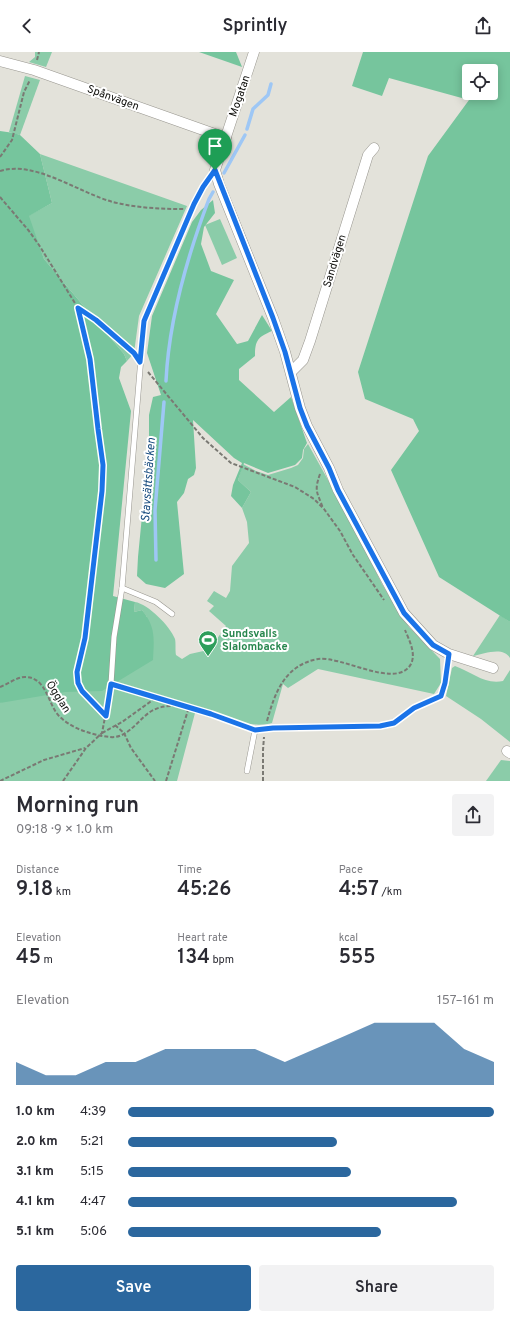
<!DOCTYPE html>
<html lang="en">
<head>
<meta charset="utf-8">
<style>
  :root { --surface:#fff; --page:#f2f2f3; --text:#2b2b33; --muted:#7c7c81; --accent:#2b679e }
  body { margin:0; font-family:Overpass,sans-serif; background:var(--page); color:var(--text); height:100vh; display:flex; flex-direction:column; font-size:15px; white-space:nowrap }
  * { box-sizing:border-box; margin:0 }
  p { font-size:13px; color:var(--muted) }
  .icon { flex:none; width:22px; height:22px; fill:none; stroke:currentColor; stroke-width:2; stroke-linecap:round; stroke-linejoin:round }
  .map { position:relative; height:729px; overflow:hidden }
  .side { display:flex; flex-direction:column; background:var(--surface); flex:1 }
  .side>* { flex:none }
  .controls { position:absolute; left:462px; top:12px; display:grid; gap:8px }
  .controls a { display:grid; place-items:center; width:36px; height:36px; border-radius:4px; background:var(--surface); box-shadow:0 2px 10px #0003; font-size:20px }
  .pin { position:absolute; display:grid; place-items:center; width:34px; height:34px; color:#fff; margin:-41px -17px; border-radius:50% 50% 50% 0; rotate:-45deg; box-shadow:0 0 4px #0007 }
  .pin .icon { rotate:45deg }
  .round { display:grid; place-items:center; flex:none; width:42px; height:42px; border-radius:4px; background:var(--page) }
  .head { display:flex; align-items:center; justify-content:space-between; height:68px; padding:0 16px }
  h1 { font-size:22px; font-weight:600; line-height:30px }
  .stats { display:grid; grid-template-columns:repeat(3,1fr); gap:6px; height:68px; padding:4px 16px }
  .stats div { display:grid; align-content:center }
  .stats b { font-size:20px; font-weight:600 }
  .stats small { font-size:11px; font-weight:400 }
  .stats p { font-size:11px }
  .chart { height:112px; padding:8px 16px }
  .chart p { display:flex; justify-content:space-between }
  .chart svg { width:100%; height:72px; margin-top:4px; fill:var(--accent); opacity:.7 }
  .primary-button { display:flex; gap:8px; margin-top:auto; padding:8px 16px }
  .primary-button a { flex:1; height:46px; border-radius:4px; background:var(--accent); color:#fff; font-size:16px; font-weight:600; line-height:46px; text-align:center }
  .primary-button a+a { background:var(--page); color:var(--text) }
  ul { padding:0 16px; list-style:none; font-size:13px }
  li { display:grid; grid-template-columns:64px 48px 1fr; align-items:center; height:30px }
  li i { height:10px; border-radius:5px; background:var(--accent) }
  header { display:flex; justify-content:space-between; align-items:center; height:52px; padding:0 16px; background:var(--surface); font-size:18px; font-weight:600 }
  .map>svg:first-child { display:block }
</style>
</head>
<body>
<header><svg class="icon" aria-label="back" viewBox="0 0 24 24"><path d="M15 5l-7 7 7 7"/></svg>Sprintly<svg class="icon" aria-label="share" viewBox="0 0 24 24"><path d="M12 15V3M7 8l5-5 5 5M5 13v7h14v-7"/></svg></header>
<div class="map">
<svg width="510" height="729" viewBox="0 0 510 729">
  <rect width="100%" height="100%" fill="#e3e2da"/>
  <!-- green -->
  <g fill="#8bcca9">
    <path d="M35 0H52L46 15 29 10 35 5Z"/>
    <path d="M25 24 40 28 20 83 9 80Z"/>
    <path d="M40 102 187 154 139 264 134 301 127 309 124 302 44 207 28 164 52 151Z"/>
    <path d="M220 167 237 206 222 213 205 173Z"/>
    <path d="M308 392 352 471 382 532 399 560 409 575 440 607 441 631 434 642 318 617 288 636 283 632 272 671C252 677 216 665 195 661L177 729H0V651L147 565 142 558 134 560 135 550C148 552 170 574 175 587 176 591 175 598 176 603L182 607 190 602 208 598 214 591 226 574 209 559 214 554 207 549 214 539 226 546 230 539 232 514 249 491 247 470 242 456 251 440 238 428 243 412 256 419 268 423 291 416 298 413 303 406 304 397Z"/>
    <path d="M500 563 510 570V606C503 594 484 602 473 604Z"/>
    <path d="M455 614C472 620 485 633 503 629L510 618V690L481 667 446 644 452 616Z"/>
    <path d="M501 708 510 709V729H486Z"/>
  </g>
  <!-- forest -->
  <g fill="#76c59d" fill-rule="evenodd">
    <path d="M199 0H236L242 15Z"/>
    <path d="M363 0H510V570L439 525 391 418 419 379 413 367 365 347 358 320 428 104 469 48 389 26 382 44 352 34ZM469 19H491V41H469Z"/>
    <path d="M0 79 14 81 20 83 40 102 52 151 29 164 44 207 124 302 127 309 121 315 119 326 131 359 113 544 135 550 134 560 142 558C156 575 154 587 153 608L102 639 65 640 0 651Z"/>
    <path d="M213 148 215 161 204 175 201 192 211 219 234 228 216 262 237 292 248 289 262 263 272 279C258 285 255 288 255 304L239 317V328L274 360 291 345 307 391 303 398 302 406 295 413 268 421 244 411 238 428 251 440 242 456 231 444 233 433 242 411 234 406 193 368 196 416 194 423 188 427 184 441 177 450 184 522 165 536 146 532 137 524 138 505 149 392V363L153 345 161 343 147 301 152 264 192 170 201 158Z"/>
  </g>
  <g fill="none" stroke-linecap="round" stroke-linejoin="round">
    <!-- stream -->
    <g stroke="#9ec7f5" stroke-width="3.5">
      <path d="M247 77 253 57 268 43 271 32"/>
      <path d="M224 121 245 83"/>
      <path d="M166 329C169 266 187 205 209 147L213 140"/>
      <path d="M156 508 155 458 164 350"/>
    </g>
    <!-- lane casing -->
    <g stroke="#98968f" stroke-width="6">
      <g id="lane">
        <path d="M122 536 156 550 172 562"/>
        <path d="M111 632 114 585 122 536 144 269 194 152 203 135 214 119"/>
        <path d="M247 719 255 678 273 676 380 674 394 671 414 656 441 644 445 631 449 602"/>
      </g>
    </g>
    <!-- street casing -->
    <g stroke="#98968f" stroke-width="11">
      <g id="street">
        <path d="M254 0 215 118 219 132 273 266 285 300 300 356 307 374 329 416 338 438 404 561 433 593 449 602 493 616"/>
        <path d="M0 9 34 18 226 86"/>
        <path d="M291 320 303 308 310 289 368 103 374 96"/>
        <path d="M507 699 510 701"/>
      </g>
    </g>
    <!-- path -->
    <g stroke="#7a7973" stroke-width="2" stroke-dasharray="4 2" stroke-linecap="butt">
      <path d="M37 8 39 0"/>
      <path d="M0 105 12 88 24 40 30 28"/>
      <path d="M0 119C35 108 79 141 113 150 137 156 160 157 184 157"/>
      <path d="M0 145 29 179 39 193 78 256 96 268 133 300"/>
      <path d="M78 257 90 307 98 377 103 413 102 439 85 586 77 620 78 631 82 639 106 664"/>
      <path d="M148 320 203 386 231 411 295 435 314 447 324 457 340 479 353 503 384 548"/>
      <path d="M320 422C314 439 317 440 323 456"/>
      <path d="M118 634 185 654"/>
      <path d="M0 635C8 632 17 625 25 625 47 625 48 653 59 664 72 677 92 683 110 685 127 687 138 668 150 660 162 652 176 654 189 655L166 729"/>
      <path d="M189 655 249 676"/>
      <path d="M267 669C275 640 285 613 318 607 342 604 392 635 409 615 418 604 409 588 405 578"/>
      <path d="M115 673 124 681 131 696 155 729"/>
      <path d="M102 681 122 670 157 645"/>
      <path d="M0 729 44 708 85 696"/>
      <path d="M63 729 86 696 102 681 110 639"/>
      <path d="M263 729V698L264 685"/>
    </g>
    <!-- lane -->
    <use href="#lane" stroke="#fff" stroke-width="5"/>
    <!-- street -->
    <use href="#street" stroke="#fff" stroke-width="10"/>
  </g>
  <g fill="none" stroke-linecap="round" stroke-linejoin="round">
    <!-- route casing -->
    <g stroke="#fff" stroke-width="8">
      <path id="route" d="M215 118 273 266 285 300 300 356 307 374 329 416 338 438 404 561 433 593 449 602 445 631 441 644 414 656 394 671 380 674 273 676 255 678 211 662 111 632 106 664 82 639 78 631 77 620 85 586 102 439 103 413 98 377 90 307 78 256 96 268 134 301 140 310 144 269 194 152 203 135Z"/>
    </g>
    <!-- route -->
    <use href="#route" stroke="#1a73e8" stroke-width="5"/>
  </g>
  <!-- icons -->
  <defs>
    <g id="stadium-pin" transform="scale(1)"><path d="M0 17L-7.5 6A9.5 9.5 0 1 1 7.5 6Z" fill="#2e9e5b" stroke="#fff"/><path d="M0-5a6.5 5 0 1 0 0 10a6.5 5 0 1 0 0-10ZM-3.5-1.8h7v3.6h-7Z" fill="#fff"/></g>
  </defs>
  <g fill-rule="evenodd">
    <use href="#stadium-pin" x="208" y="588"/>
  </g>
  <g text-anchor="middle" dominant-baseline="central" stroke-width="4" stroke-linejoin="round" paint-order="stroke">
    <!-- street labels -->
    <g font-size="11" fill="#0d0d0a" stroke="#fff">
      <text transform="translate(240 44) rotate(-71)">Mogatan</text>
      <text transform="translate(113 46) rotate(20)">Spånvägen</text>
      <text transform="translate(335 209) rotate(-73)">Sandvägen</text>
      <text transform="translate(58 645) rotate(57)">Ögglan</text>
    </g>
    <!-- leisure labels -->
    <g font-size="11" font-weight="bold" fill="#27864d" stroke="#fff" text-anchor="start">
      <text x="222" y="582">Sundsvalls<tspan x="222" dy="13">Slalombacke</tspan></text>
    </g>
    <!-- water labels -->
    <g font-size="12" font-style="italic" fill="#164a7e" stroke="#fff">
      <text transform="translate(149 428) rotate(-86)">Stavsättsbäcken</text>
    </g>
  </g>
</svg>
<div class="controls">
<a><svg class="icon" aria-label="locate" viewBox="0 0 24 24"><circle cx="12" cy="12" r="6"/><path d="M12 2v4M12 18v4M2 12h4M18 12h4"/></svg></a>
</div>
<div class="pin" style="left:215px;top:118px;background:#1e9e55"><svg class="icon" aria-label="arrive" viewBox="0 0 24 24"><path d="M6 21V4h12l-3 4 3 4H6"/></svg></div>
</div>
<section class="side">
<div class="head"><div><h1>Morning run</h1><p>09:18 · 9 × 1.0 km</p></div><a class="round"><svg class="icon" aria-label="share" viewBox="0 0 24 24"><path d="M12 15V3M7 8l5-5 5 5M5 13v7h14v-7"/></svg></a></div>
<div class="stats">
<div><p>Distance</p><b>9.18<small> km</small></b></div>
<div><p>Time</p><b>45:26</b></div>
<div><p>Pace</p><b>4:57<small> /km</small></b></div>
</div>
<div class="stats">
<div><p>Elevation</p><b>45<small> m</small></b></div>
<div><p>Heart rate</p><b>134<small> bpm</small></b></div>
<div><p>kcal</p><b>555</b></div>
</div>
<div class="chart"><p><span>Elevation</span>157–161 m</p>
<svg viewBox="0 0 160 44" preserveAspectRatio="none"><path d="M0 44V30L10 38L20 38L30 30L40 30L50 22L60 22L70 22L80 22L90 30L100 22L110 14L120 6L130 6L140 6L150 22L160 30V44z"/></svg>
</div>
<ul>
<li><b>1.0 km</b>4:39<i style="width:100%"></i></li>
<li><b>2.0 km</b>5:21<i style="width:57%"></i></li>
<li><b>3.1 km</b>5:15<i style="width:61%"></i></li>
<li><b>4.1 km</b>4:47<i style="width:90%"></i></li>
<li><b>5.1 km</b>5:06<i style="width:69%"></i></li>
</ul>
<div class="primary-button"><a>Save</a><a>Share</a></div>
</section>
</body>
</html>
